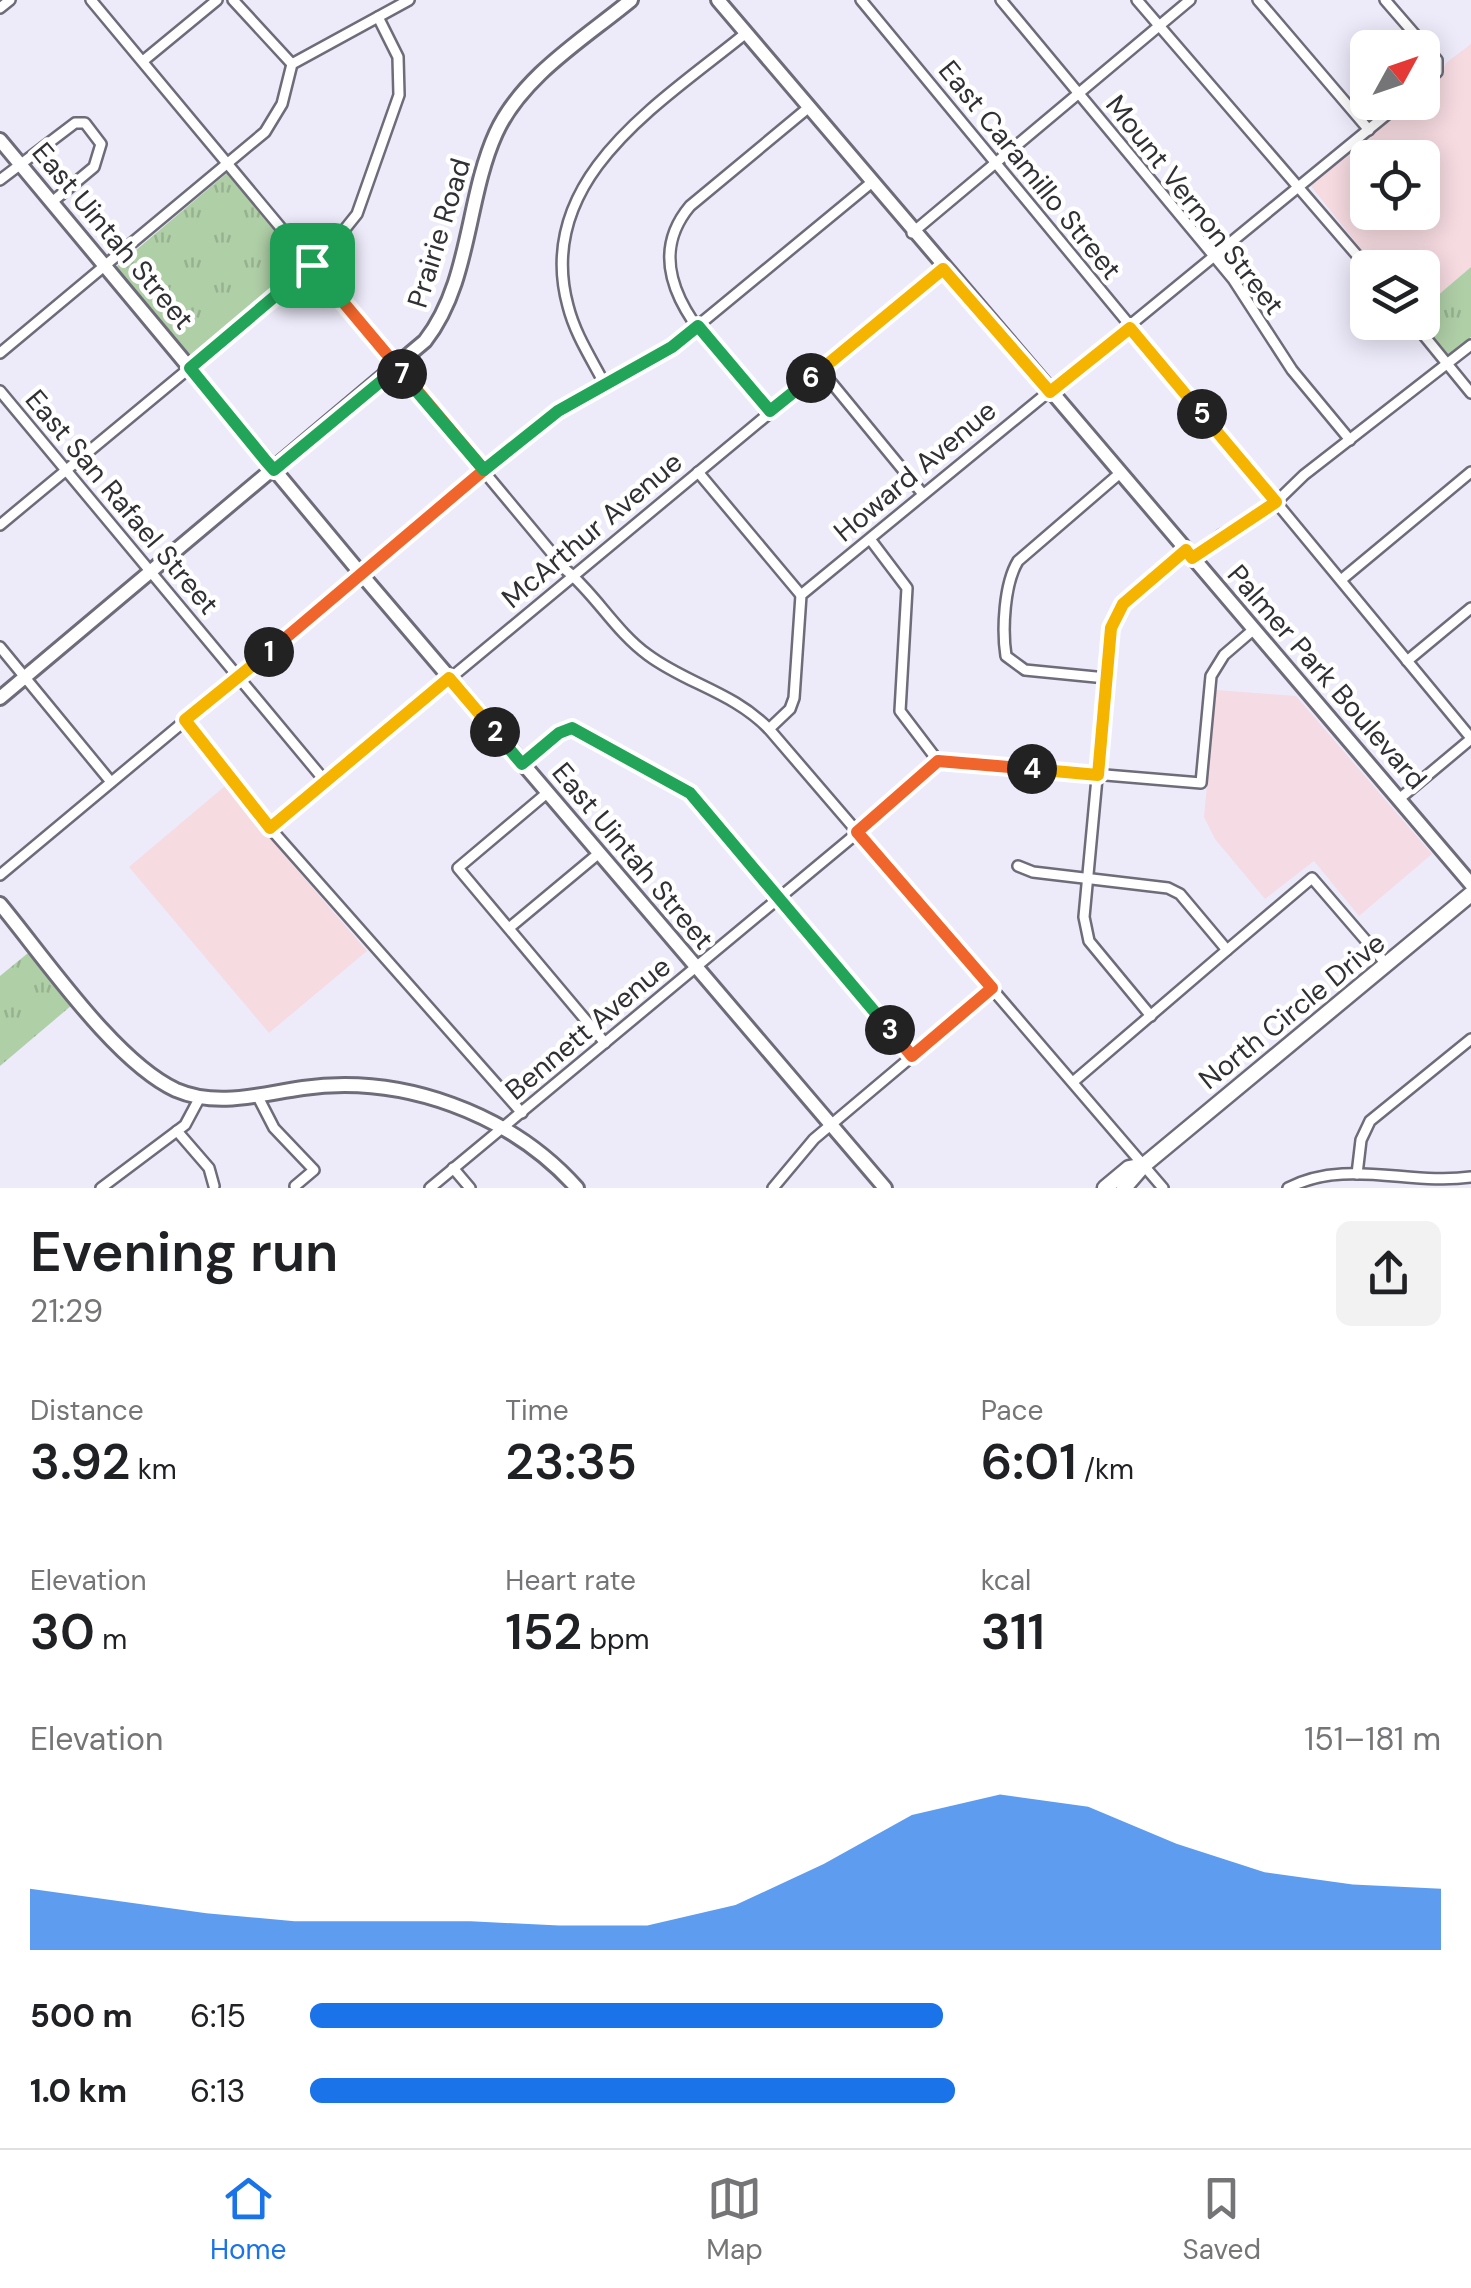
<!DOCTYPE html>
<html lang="en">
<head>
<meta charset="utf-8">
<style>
  :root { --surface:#fff; --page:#f2f2f2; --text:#202124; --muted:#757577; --line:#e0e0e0; --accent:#1a73e8 }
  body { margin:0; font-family:"DM Sans",sans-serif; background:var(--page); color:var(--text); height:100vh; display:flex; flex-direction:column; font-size:38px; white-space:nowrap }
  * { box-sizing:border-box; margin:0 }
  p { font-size:32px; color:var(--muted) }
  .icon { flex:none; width:55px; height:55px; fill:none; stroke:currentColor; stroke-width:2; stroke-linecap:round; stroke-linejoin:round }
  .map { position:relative; height:1188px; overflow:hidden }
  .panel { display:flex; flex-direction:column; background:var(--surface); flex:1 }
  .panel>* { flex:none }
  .needle { width:65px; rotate:50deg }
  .fabs { position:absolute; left:1350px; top:30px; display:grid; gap:20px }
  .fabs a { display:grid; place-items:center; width:90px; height:90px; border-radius:15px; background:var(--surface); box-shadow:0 5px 25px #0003; font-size:50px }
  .pin { position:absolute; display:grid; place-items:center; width:85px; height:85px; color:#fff; margin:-42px; border-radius:20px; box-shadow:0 5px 15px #0006 }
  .km { position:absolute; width:50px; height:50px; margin:-25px; border-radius:50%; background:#222; color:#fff; font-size:28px; line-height:50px; text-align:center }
  .round { display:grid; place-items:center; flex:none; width:105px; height:105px; border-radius:15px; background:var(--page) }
  .summary { display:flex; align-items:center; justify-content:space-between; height:170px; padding:0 30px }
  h1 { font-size:55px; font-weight:600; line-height:75px }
  .metrics { display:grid; grid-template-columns:repeat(3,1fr); gap:15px; height:170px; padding:10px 30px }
  .metrics div { display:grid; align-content:center }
  .metrics b { font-size:50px; font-weight:600 }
  .metrics small { font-size:28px; font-weight:400 }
  .metrics p { font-size:28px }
  .chart { height:280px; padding:20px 30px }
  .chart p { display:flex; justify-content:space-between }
  .chart svg { width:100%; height:180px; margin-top:10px; fill:var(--accent); opacity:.7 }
  ul { padding:0 30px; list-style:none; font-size:32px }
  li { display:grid; grid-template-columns:160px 120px 1fr; align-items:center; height:75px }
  li i { height:25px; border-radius:12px; background:var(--accent) }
  .tab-bar { display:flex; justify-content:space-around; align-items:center; height:140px; border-top:2px solid var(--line); background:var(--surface); font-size:28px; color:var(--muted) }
  .tab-bar a { display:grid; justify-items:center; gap:5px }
  .tab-bar .on { color:var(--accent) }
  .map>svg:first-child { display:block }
</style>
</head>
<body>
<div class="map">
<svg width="1471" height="1188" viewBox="0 0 1471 1188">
  <defs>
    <pattern id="park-tufts" width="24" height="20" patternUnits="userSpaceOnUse" patternTransform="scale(2.5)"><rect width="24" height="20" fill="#afcfa7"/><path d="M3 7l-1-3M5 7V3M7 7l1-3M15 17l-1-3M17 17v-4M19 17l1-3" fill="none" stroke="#97b290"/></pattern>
  </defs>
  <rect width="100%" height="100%" fill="#edebfa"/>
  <!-- commercial -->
  <path fill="#f5dbe4" d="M1216 690 1296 696 1432 854 1359 916 1314 861 1265 899 1215 839 1204 817Z"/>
  <!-- education -->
  <g fill="#f6dbe1" fill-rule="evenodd">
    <path d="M1471 44V267L1423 308 1422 268 1375 267 1311 186 1410 103 1422 102 1423 92 1439 79 1446 63ZM1368 158H1422V212H1368Z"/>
    <path d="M225 786 367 951 269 1033 129 867Z"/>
  </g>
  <!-- park -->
  <g fill="url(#park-tufts)">
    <path d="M227 173 303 264 190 359 116 267Z"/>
    <path d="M1471 267V337L1449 356 1421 323 1423 308Z"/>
    <path d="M28 953 72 1005 0 1066V976Z"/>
  </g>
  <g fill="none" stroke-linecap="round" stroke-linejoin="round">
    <!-- street casing -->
    <g stroke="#6e6c79" stroke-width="14">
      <g id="street">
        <path d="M91 0 566 570C596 595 616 632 648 655 687 684 733 692 769 729L1163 1188"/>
        <path d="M233 0 292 64"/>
        <path d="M861 0 1471 738"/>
        <path d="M1001 0 1233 279 1292 370 1350 440"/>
        <path d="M1137 0 1368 268"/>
        <path d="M1258 0 1369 130"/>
        <path d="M1385 0 1437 60V72L1422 85"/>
        <path d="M0 8 10 0"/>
        <path d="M143 61 217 0"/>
        <path d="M0 180 75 123H85L101 144 94 167 52 202"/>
        <path d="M912 233 1190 0"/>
        <path d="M1413 322 1471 393"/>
        <path d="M0 353 265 132 282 104 292 64 409 0"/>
        <path d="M821 370 922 493"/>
        <path d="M604 383C591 358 575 334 568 306 533 178 662 102 746 33"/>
        <path d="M0 391 325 781"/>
        <path d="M770 411C724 357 628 280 690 206L808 108"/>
        <path d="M698 472 801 595"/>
        <path d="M0 525 321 259 357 214 399 95 398 57 378 17"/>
        <path d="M870 539 907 588 900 711 938 761"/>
        <path d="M1192 558 1221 535 1269 509 1304 475 1471 345"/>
        <path d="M1341 580 1471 472"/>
        <path d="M0 647 111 782"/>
        <path d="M1407 661 1471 608"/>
        <path d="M1106 678 1025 670 1006 656C1002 630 1004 584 1018 561L1119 474"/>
        <path d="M185 720 270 828 522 1113"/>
        <path d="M769 729 790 709 794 698 801 595 1402 102"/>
        <path d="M522 764 564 730 572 728 690 793 912 1056"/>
        <path d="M547 793 458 868 605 1043"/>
        <path d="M1399 799 1471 739"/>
        <path d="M270 828 943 269"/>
        <path d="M1018 866 1033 872 1168 888 1180 894 1227 950 1073 1082"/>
        <path d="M0 875 547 419 672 347 871 183"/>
        <path d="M509 928 598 854"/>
        <path d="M1227 950 1312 878 1387 965"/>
        <path d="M1151 1016 1089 941 1084 917 1111 628 1123 604 1186 551"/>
        <path d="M258 1097 274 1128 314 1170 295 1186"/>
        <path d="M177 1131 209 1168 214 1186"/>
        <path d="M453 1168 470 1188"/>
        <path d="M1357 1174 1361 1140 1370 1121 1471 1039"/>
        <path d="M101 1188 185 1125 200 1097"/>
        <path d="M430 1188 868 824 938 761 1201 783 1211 676 1224 655 1253 630"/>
        <path d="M773 1188 814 1139 992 989"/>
        <path d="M1288 1188C1346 1158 1410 1186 1471 1177"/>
      </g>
    </g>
    <!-- secondary casing -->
    <g stroke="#6e6c79" stroke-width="18">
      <g id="secondary">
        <path d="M718 0 1471 884"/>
        <path d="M0 140 362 575 885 1188"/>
        <path d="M0 698 425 341C471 282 466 199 496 133 522 76 585 38 631 0"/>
        <path d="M0 904C44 957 115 1062 176 1090 218 1108 260 1094 303 1088 402 1074 510 1113 577 1188"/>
      </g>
    </g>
    <!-- primary casing -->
    <g stroke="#6e6c79" stroke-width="19">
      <g id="primary">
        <path d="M1105 1188 1129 1168 1144 1165"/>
        <path d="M1124 1188 1144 1165 1471 894"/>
      </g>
    </g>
    <!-- street -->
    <use href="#street" stroke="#fff" stroke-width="9"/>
    <!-- secondary -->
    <use href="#secondary" stroke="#fff" stroke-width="12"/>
    <!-- primary -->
    <use href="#primary" stroke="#fff" stroke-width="14"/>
  </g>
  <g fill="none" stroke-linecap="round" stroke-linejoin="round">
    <!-- split-1 casing -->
    <g stroke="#fff" stroke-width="20">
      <path id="split-1" d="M269 652 484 470 312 265"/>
    </g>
    <!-- split-2 casing -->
    <g stroke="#fff" stroke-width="20">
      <path id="split-2" d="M269 652 185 720 270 828 449 678 495 732"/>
    </g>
    <!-- split-3 casing -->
    <g stroke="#fff" stroke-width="20">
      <path id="split-3" d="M495 732 522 764 559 733 572 728 690 793 890 1030"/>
    </g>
    <!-- split-4 casing -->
    <g stroke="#fff" stroke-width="20">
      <path id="split-4" d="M890 1030 912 1056 992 988 857 832 938 761 1032 769"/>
    </g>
    <!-- split-5 casing -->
    <g stroke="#fff" stroke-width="20">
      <path id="split-5" d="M1032 769 1098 775 1111 628 1123 604 1186 550 1192 558 1276 502 1202 414"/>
    </g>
    <!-- split-6 casing -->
    <g stroke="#fff" stroke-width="20">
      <path id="split-6" d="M811 378 943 269 1050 392 1130 328 1202 414"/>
    </g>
    <!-- split-7 casing -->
    <g stroke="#fff" stroke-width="20">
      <path id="split-7" d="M402 374 484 470 558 411 672 347 698 326 770 411 811 378"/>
    </g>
    <!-- split-8 casing -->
    <g stroke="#fff" stroke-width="20">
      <path id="split-8" d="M312 265 190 368 266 461 274 470 397 368 402 374"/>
    </g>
    <!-- split-1 -->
    <use href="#split-1" stroke="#f0652b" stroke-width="12"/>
    <!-- split-2 -->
    <use href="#split-2" stroke="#f5b400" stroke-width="12"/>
    <!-- split-3 -->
    <use href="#split-3" stroke="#22a559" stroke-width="12"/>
    <!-- split-4 -->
    <use href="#split-4" stroke="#f0652b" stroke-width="12"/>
    <!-- split-5 -->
    <use href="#split-5" stroke="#f5b400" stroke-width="12"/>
    <!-- split-6 -->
    <use href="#split-6" stroke="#f5b400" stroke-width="12"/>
    <!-- split-7 -->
    <use href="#split-7" stroke="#22a559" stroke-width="12"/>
    <!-- split-8 -->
    <use href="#split-8" stroke="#22a559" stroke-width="12"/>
  </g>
  <g text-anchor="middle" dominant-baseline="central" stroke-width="9" stroke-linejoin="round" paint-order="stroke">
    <!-- street labels -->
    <g font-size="28" fill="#303035" stroke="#fff">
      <text transform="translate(1030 170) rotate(51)">East Caramillo Street</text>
      <text transform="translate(1195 205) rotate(52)">Mount Vernon Street</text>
      <text transform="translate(439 233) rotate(-73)">Prairie Road</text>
      <text transform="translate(113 236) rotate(50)">East Uintah Street</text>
      <text transform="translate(915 471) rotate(-40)">Howard Avenue</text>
      <text transform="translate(122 502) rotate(50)">East San Rafael Street</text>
      <text transform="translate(592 530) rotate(-40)">McArthur Avenue</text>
      <text transform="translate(1327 677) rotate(49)">Palmer Park Boulevard</text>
      <text transform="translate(633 856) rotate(50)">East Uintah Street</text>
      <text transform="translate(1292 1011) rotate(-39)">North Circle Drive</text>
      <text transform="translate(588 1028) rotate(-40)">Bennett Avenue</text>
    </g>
  </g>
</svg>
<div class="fabs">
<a><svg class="needle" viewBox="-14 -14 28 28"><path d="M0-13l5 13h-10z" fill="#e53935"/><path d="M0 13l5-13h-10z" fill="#757577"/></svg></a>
<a><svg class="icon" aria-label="locate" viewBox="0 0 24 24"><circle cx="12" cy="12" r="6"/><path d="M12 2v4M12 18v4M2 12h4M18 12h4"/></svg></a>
<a><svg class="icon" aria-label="layers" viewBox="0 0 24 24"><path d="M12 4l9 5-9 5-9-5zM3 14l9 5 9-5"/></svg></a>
</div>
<div class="pin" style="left:312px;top:265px;background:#1e9e55"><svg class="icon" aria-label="arrive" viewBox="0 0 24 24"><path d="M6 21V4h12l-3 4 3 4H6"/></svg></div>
<b class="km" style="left:269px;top:652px">1</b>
<b class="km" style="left:495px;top:732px">2</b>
<b class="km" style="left:890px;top:1030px">3</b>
<b class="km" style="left:1032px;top:769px">4</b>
<b class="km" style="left:1202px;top:414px">5</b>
<b class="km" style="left:811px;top:378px">6</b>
<b class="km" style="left:402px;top:374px">7</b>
</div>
<section class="panel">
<div class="summary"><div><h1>Evening run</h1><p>21:29</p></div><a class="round"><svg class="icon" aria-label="share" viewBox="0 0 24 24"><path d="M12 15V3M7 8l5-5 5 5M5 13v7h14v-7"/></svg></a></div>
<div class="metrics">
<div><p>Distance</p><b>3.92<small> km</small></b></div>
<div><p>Time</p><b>23:35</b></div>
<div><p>Pace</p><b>6:01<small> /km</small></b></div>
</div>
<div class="metrics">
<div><p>Elevation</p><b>30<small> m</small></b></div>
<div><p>Heart rate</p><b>152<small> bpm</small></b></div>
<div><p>kcal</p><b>311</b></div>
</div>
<div class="chart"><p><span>Elevation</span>151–181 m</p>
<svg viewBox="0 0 160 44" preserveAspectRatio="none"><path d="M0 44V29L10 32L20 35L30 37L40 37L50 37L60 38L70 38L80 33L90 23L100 11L110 6L120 9L130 18L140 25L150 28L160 29V44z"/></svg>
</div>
<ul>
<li><b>500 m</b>6:15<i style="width:56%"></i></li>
<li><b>1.0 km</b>6:13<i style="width:57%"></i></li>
</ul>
</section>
<nav class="tab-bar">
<a class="on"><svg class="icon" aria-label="home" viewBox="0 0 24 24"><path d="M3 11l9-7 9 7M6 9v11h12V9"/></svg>Home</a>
<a><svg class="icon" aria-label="map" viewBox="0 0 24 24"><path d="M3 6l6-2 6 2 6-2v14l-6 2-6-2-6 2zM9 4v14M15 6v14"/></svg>Map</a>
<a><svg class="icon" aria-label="saved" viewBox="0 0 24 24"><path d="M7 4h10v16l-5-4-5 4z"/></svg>Saved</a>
</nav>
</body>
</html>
